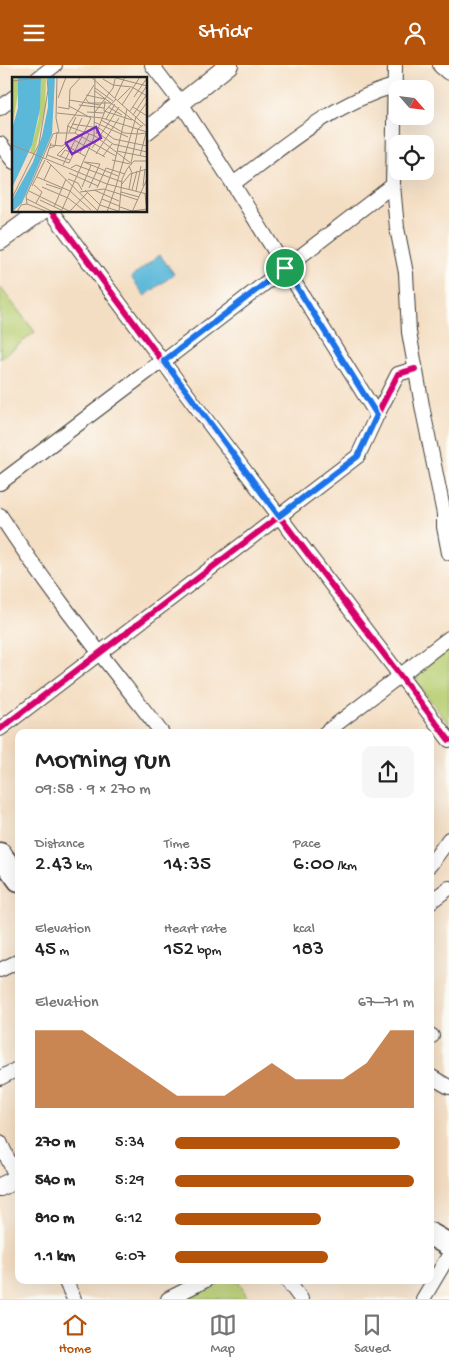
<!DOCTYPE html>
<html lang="en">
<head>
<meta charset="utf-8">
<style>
  :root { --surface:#fff; --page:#f6f6f6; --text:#222; --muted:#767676; --line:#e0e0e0; --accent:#b45309 }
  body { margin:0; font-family:"Gochi Hand",sans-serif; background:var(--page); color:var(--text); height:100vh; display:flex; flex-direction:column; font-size:19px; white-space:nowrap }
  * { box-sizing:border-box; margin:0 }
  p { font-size:16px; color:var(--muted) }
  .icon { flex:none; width:28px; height:28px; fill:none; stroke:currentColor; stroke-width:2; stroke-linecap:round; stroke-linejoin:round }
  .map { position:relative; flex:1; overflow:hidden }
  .side { position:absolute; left:15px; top:664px; width:419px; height:555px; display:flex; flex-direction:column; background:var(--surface); border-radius:10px; box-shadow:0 5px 20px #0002 }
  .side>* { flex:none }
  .needle { width:32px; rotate:118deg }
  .fabs { position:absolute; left:389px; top:15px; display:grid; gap:10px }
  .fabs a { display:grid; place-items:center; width:45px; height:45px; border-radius:10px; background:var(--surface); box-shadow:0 5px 20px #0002; font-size:25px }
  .pin { position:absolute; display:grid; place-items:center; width:42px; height:42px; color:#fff; margin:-21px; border:2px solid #fff; border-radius:50%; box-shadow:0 1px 5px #0007 }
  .round { display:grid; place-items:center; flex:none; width:52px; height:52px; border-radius:10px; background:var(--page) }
  .head { display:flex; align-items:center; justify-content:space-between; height:85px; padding:0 20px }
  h1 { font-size:28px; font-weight:600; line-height:38px }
  .metrics { display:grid; grid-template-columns:repeat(3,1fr); gap:8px; height:85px; padding:5px 20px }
  .metrics div { display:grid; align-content:center }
  .metrics b { font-size:21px; font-weight:600 }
  .metrics small { font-size:14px; font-weight:400 }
  .metrics p { font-size:14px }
  .chart { height:140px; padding:10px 20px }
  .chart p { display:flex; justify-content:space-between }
  .chart svg { width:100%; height:90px; margin-top:5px; fill:var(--accent); opacity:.7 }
  ul { padding:0 20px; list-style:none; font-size:16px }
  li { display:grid; grid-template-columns:80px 60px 1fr; align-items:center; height:38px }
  li i { height:12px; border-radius:6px; background:var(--accent) }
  header { display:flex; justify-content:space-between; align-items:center; height:65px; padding:0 20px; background:var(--accent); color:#fff; font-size:22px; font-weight:600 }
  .tab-bar { display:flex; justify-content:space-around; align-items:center; height:70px; border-top:1px solid var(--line); background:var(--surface); font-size:14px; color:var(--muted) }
  .tab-bar a { display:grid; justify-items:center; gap:2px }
  .tab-bar .on { color:var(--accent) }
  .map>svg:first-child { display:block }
</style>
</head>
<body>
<header><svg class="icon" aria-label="menu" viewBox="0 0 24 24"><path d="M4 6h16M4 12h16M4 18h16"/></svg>Stridr<svg class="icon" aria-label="person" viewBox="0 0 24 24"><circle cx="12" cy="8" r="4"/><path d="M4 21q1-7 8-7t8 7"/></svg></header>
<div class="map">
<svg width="449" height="1234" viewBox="0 0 449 1234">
  <rect width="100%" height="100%" fill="#fdfcf7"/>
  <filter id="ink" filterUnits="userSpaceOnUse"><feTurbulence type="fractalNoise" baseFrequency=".02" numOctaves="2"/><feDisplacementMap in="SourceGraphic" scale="10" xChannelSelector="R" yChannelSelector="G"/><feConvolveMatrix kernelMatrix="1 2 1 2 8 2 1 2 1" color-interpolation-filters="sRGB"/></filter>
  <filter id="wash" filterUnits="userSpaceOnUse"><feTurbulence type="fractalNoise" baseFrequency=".0096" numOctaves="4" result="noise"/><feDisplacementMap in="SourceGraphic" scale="20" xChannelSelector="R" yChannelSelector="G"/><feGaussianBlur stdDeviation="1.12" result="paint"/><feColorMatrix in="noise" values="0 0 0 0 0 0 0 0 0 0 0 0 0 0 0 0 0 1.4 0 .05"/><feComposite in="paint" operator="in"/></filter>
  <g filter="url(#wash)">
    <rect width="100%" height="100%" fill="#f4dec3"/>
    <!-- green -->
    <g fill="#b9cf74" stroke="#6a7648">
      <path d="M0 222 35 267 0 294Z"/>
      <path d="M449 582V660L417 618V608Z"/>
      <path d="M224 1215H238L248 1234H184Z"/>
    </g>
    <!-- water -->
    <path fill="#5bb8d9" stroke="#3c6a7a" d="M160 190 174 209 145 231 131 212Z"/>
  </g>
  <g filter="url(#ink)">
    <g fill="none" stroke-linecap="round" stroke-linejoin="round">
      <!-- minor casing -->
      <g stroke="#3c3935" stroke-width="16">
        <g id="minor">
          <path d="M152 0 181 38 233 119 377 350"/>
          <path d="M395 0 393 120 397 163 406 208 409 267 423 346 444 449V462L449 488"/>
          <path d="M37 14 55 0"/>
          <path d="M0 43 14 32"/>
          <path d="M0 79 14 97"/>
          <path d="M233 119C283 82 333 38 394 21"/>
          <path d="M51 146 201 348 449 675"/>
          <path d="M0 418 159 298 164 296 393 120"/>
          <path d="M0 450C49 526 107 597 162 668"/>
          <path d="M0 664 358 391 377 350 398 309 415 304"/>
          <path d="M325 668 449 573"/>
          <path d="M430 800 449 774"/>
          <path d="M430 837 449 823"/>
          <path d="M0 905 19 896"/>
          <path d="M430 970 432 971"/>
          <path d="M430 1011 449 1022"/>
          <path d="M0 1013 19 1003"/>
          <path d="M0 1077 19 1118"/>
          <path d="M65 1215 74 1234"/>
          <path d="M287 1215 301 1234"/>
          <path d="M168 1234 206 1215"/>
          <path d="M423 1234 449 1190"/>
        </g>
      </g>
      <!-- tertiary casing -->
      <g stroke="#3c3935" stroke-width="20">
        <g id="tertiary">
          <path d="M442 0 449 6"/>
          <path d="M146 66 229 0"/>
          <path d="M0 176 41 146"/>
          <path d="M0 1122 19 1113"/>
        </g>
      </g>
      <!-- primary casing -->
      <g stroke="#3c3935" stroke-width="25">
        <g id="primary">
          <path d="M0 789 19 815"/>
          <path d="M430 1169 449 1180"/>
        </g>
      </g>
      <!-- minor -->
      <use href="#minor" stroke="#fff" stroke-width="14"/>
      <!-- tertiary -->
      <use href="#tertiary" stroke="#fff" stroke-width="18"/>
      <!-- primary -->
      <use href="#primary" stroke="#fff" stroke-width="22"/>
      <!-- cycleway casing -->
      <g stroke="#fdfcf7" stroke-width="9">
        <g id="cycleway">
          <path d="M51 146 201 348 449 675"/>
          <path d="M0 664 358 391 377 350 398 309 415 304"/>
        </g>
      </g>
      <!-- cycleway -->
      <use href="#cycleway" stroke="#d6006c" stroke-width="6"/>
    </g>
  </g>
  <g fill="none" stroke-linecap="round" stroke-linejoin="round" filter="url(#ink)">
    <!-- route casing -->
    <g stroke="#fff" stroke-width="10">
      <path id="route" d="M285 203 377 350 358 391 279 451 164 296Z"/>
    </g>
    <!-- route -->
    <use href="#route" stroke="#1a73e8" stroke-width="6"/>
  </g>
  <!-- overview -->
  <g transform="translate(12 12)">
    <rect width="135" height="135" fill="#f4dec3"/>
    <path d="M0 0H6L7 10 0 52ZM29 0H34L33 32 22 77 18 75 27 41Z" fill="#b9cf74"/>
    <path d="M6 0H29L28 32 20 68 0 111V52L6 31ZM36 0H43L40 57 10 126 0 135V123L21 85 30 59 36 30Z" fill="#5bb8d9"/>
    <path fill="none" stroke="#9e9080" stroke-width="1" d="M79 0 135 50M100 0 135 9M91 2 101 8 120 10 135 19M0 4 35 0 36 13 27 67 0 121M83 11 101 24M83 14 129 49M74 18 93 22M122 20 135 1M46 21 54 0M73 21 77 26H99M103 21 113 0M57 23 88 28M106 23 118 11M93 24 92 34 120 43M67 28 92 31M110 28 128 0M57 29 79 41M46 30 57 32 58 12 69 0M96 30 110 38M121 30 135 39M67 32 56 48 53 68 73 79M67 32 82 8M118 34 134 10M75 35 92 36M83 35 101 11 103 2M45 36 90 41 135 55M121 38 135 17M124 41 135 25M94 42 103 27M89 43 112 56 126 57 134 56 135 52M82 45 116 60M60 47 87 51 102 62 135 69M55 49 83 59 120 87M57 55 64 40M85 55 101 67 135 75M45 56H63L104 79M63 56 70 41M84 57 93 34 104 22M62 63 93 80M0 68 95 107 135 117M38 68 50 69 67 58M54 69 45 78 58 83M38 71 43 69 45 56M80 71 107 30M105 74 135 80M68 76 77 57M84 77 107 41M35 78 57 86 79 41M91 79 100 67M128 79 134 56M48 80 53 73 61 76M34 81 39 66M100 83 118 87M35 84 87 135M72 85 106 99M73 85 88 87 77 111M119 86 126 52 131 48M51 88 63 63M59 91 64 88 110 105M57 96 86 109M25 100 58 114 79 133M56 102 66 106 70 113M32 103 39 88M34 107 49 112M110 107 118 97 135 92M22 108 30 115 24 126M20 109 33 83M104 109 124 40M131 109 133 92M30 110 56 121 74 135M70 110 79 88M85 111 94 91 113 97M117 112 120 96 117 89M73 113 88 128 109 135M82 113 107 124M120 113 125 94M17 114 59 135M124 114 129 89M68 115 92 112 126 123M109 115 127 120M133 117 135 135M15 122 41 135M90 122 107 129M28 123 49 133M15 127 36 135M42 130 54 102M108 130 120 134 135 132M58 134 76 115M5 135 9 128 15 127 14 119 41 57 47 55 44 41 45 0M49 135 82 60 83 0M85 135 101 92 115 32M95 135 104 109M107 135 110 102 115 92 122 84H135M120 135 135 102"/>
    <path fill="#7b2cbf" fill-opacity="0.15" stroke="#7b2cbf" stroke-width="2.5" d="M84 50 89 61 60 77 54 66Z"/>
    <rect width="135" height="135" fill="none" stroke="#1c1c1c" stroke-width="2.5"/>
  </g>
</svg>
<div class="fabs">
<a><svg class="needle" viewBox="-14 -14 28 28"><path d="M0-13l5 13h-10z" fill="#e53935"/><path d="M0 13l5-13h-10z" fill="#767676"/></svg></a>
<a><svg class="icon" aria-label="locate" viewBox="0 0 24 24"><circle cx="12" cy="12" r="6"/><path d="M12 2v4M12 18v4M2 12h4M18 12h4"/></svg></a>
</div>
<div class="pin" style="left:285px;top:203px;background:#1e9e55"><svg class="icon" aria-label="arrive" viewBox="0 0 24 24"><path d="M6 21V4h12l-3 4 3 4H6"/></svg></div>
<section class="side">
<div class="head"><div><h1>Morning run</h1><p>09:58 · 9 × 270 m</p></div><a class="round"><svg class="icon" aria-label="share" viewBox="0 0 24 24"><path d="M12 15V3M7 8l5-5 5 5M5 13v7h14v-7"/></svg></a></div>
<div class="metrics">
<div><p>Distance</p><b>2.43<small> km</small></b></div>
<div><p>Time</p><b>14:35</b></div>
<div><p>Pace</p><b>6:00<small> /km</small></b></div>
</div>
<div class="metrics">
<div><p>Elevation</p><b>45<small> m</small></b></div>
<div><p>Heart rate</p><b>152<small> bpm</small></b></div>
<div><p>kcal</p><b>183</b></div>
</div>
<div class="chart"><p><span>Elevation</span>67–71 m</p>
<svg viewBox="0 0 160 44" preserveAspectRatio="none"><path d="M0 44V6L10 6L20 6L30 14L40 22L50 30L60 38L70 38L80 38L90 30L100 22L110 30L120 30L130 30L140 22L150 6L160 6V44z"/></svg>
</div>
<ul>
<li><b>270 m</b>5:34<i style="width:94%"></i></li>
<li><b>540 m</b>5:29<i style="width:100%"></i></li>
<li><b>810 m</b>6:12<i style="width:61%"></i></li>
<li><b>1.1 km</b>6:07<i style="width:64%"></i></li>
</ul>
</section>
</div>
<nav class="tab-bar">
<a class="on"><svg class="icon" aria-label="home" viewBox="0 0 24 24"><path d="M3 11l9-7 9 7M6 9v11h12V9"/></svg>Home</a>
<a><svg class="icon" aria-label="map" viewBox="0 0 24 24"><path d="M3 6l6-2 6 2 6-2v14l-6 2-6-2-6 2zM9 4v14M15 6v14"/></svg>Map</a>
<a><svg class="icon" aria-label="saved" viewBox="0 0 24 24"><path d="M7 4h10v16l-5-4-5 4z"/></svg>Saved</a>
</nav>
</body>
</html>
